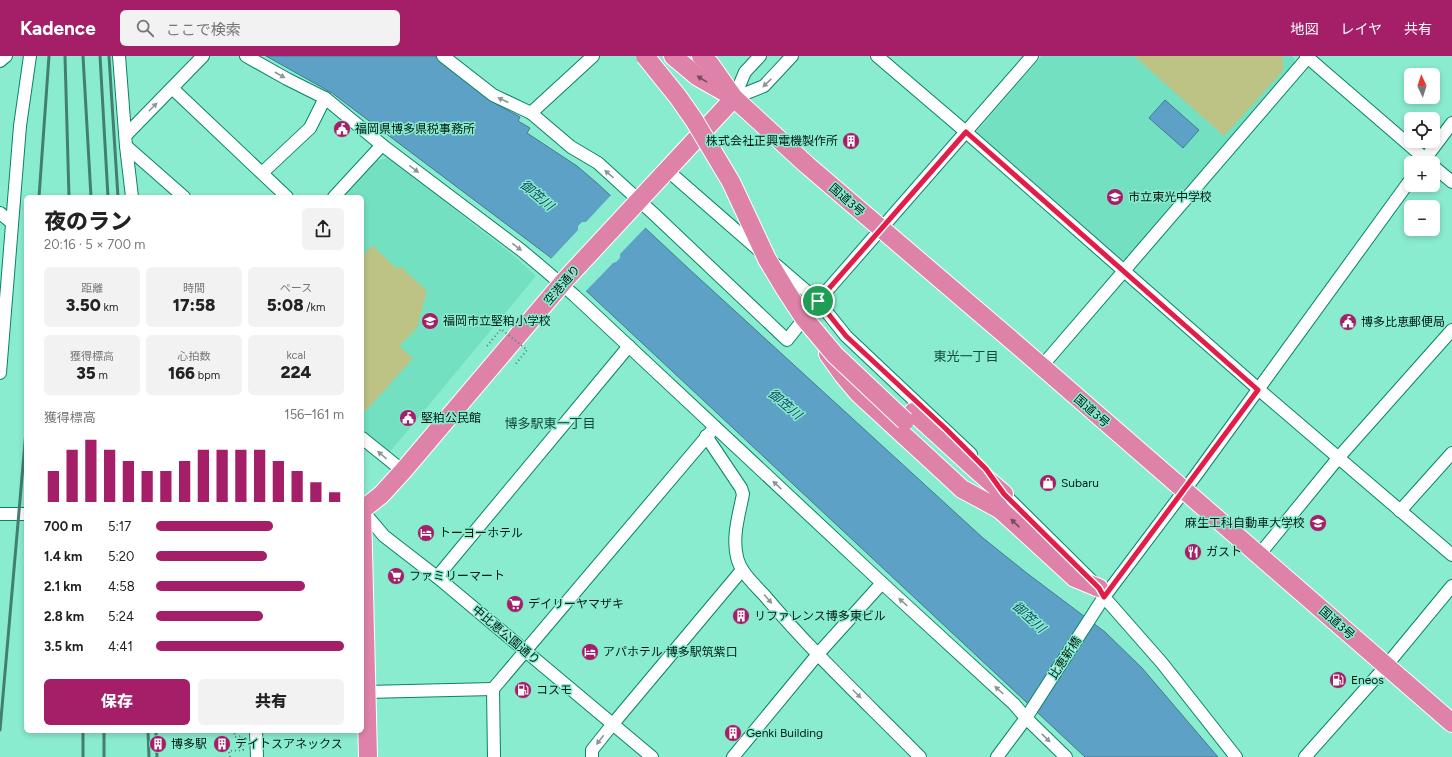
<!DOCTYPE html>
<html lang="ja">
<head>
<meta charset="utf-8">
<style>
  :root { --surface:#fff; --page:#f2f2f2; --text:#222; --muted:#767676; --accent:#a51e68 }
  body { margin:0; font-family:Figtree,"Noto Sans JP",sans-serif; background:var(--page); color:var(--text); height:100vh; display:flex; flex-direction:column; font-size:15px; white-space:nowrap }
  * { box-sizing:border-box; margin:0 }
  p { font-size:13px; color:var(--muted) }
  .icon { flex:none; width:22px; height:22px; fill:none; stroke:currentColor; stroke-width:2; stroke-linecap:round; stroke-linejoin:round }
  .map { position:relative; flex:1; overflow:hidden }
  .details { position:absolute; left:24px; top:139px; width:340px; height:538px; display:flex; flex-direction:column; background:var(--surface); border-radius:6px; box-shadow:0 2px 6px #0003 }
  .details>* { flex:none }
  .needle { width:26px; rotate:356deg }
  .tools { position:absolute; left:1404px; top:12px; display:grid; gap:8px }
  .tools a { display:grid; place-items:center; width:36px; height:36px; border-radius:6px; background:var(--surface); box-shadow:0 2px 6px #0003; font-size:20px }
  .pin { position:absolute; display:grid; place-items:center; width:34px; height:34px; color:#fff; margin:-17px; border:2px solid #fff; border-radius:50%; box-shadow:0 1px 4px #0007 }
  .round { display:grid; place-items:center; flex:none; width:42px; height:42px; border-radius:6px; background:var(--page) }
  .summary { display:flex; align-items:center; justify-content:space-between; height:68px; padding:0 20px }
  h1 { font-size:22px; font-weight:800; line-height:30px }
  .figures { display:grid; grid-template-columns:repeat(3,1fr); gap:6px; height:68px; padding:4px 20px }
  .figures div { display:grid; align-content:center; border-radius:6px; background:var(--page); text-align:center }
  .figures b { font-size:17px; font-weight:800 }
  .figures small { font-size:11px; font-weight:400 }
  .figures p { font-size:11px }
  .chart { height:112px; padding:8px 20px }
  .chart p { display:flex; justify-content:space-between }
  .chart svg { width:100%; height:72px; margin-top:4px; stroke:var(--accent); stroke-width:6 }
  .primary-button { display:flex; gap:8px; margin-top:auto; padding:8px 20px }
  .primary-button a { flex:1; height:46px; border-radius:6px; background:var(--accent); color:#fff; font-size:16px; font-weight:800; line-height:46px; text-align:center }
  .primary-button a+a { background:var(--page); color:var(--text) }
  ul { padding:0 20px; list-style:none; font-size:13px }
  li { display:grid; grid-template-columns:64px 48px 1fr; align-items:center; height:30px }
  li i { height:10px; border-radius:5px; background:var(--accent) }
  header { display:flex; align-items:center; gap:24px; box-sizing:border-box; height:56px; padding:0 20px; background:var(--accent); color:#fff }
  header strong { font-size:19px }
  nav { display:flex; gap:22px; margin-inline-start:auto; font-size:14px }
  .search { width:280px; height:36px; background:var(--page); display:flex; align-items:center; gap:10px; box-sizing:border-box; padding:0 14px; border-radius:6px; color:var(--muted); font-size:15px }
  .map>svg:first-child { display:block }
</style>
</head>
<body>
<header>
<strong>Kadence</strong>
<div class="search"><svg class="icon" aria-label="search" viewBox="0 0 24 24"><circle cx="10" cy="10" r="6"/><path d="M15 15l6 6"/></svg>ここで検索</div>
<nav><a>地図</a><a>レイヤ</a><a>共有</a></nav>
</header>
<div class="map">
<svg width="1452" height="701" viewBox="0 0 1452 701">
  <rect width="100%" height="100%" fill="#8aeccf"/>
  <!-- built -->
  <g fill="#73e0c1">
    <path d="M1042 0H1292L1294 2 1295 8 1127 203H1121L978 79 977 75Z"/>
    <path d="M391 101 475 170 512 198 536 220 389 397 362 374V141H342L376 105Z"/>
  </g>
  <!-- green -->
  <g fill="#bdc384">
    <path d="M1134 0H1283V15L1224 80Z"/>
    <path d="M372 189 397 213 400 210 427 235 417 272 399 290 413 302 366 355 362 352V201Z"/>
  </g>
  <!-- water -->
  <g fill="#5da2c6" stroke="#417a91">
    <path d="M266 0H437L489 44 520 61 518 65 530 72 527 77 577 110 597 127 688 212 983 482 1028 518 1105 576 1142 612 1218 701H1085L550 201 332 37Z"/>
    <path d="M1165 44 1199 74 1183 92 1149 62Z"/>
  </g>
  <!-- pier -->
  <path fill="#8aeccf" d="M612 138 646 171 620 198V202L616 206 613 207 585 236 550 204 578 174V170L582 166H586Z"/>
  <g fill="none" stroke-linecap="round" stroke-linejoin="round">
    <!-- minor casing -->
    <g stroke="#088269" stroke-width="14">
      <g id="minor">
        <path d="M119 0 126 90 132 141"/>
        <path d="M246 0 287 23 325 42 382 89 521 194 546 215 575 240 882 527 1014 648 1026 662 1066 701"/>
        <path d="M443 0 493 39 531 57 571 91 598 107 655 159 787 284 818 245 1032 0"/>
        <path d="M877 0 966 76 1264 338 1452 499"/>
        <path d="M1306 0 1430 107"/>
        <path d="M0 5 6 0"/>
        <path d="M172 32 287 141"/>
        <path d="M734 42 764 30 792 0"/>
        <path d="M734 42 745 16 760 0"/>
        <path d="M531 57 593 0"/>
        <path d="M126 79 203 0"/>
        <path d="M126 90 184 141"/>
        <path d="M1422 107 1452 67"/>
        <path d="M1433 110 1452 126"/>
        <path d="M667 114 761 196"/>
        <path d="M262 117 310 72 325 42"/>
        <path d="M334 141 382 89"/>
        <path d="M0 157 12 167"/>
        <path d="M775 208 818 245 846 280 971 398"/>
        <path d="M1042 310 1309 0"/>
        <path d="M0 317 20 70 30 0"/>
        <path d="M706 380 741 432 743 438C739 459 732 480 737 501 740 516 755 529 765 540 813 597 868 648 920 701"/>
        <path d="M362 382 403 415"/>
        <path d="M1000 432 1004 438 1099 532 1104 541 1162 607 1236 701"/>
        <path d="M362 454 384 480 437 521 652 701"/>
        <path d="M1400 455 1452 397"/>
        <path d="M0 458H26"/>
        <path d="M1259 499 1339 401 1452 274"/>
        <path d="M437 521 629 290"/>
        <path d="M366 636 493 633"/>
        <path d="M256 675 257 701"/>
        <path d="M494 701 493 633 715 371"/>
        <path d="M592 701V694L612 669 742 514"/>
        <path d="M733 701 818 598 882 527"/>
        <path d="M997 701 1026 662 1104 541 1196 419 1411 123"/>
        <path d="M1305 701 1386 610 1452 530"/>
      </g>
    </g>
    <!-- highway casing -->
    <g stroke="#fff" stroke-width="20">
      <g id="highway">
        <path d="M673 0 698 21 728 38"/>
        <path d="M701 0 710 8 734 42 807 109 1023 294 1452 667"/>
        <path d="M828 298 843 319 859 338 947 419 962 433 1001 454"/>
        <path d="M913 356 981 418 1004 438"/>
        <path d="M993 447 1075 522 1099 532"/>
        <path d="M368 701 362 454 381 439 403 415 565 224 734 42"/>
      </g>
    </g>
    <!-- path -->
    <path stroke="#468573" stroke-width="2" stroke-dasharray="1 3" stroke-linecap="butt" d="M230 701 229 695 243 694 242 680 235 681 234 675"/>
    <!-- minor -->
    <use href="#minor" stroke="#fff" stroke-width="12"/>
    <!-- highway -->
    <use href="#highway" stroke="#df82aa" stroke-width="18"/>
    <!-- rail -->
    <g stroke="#427f6e" stroke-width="3">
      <path d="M65 0 69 141"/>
      <path d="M83 0 91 141"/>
      <path d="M100 0 108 141"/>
      <path d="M109 0 118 141"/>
      <path d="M39 141 49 0"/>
      <path d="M0 674 26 375"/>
      <path d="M83 675V701"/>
      <path d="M104 675V701"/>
      <path d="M148 675 149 701"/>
      <path d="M156 675 157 701"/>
    </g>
    <!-- highway-bridge casing -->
    <g stroke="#fff" stroke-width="20" stroke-linecap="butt">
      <path id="highway-bridge" d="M645 0 678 41 694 64 731 126 767 203 785 233 804 262 835 299 905 365"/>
    </g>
    <!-- path-bridge -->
    <path stroke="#468573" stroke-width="2" stroke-dasharray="1 3" stroke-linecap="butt" d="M487 290 501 273 527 294 514 310"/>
    <!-- highway-bridge -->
    <use href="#highway-bridge" stroke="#df82aa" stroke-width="18"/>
  </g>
  <!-- one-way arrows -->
  <defs><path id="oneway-solid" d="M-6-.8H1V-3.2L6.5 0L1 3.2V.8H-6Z"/></defs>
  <g fill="#8c9895">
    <use href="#oneway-solid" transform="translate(280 19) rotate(30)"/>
    <use href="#oneway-solid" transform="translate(767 27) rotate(137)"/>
    <use href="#oneway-solid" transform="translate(503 44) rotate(-155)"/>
    <use href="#oneway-solid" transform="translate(153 51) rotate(-45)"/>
    <use href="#oneway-solid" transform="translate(414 113) rotate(37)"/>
    <use href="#oneway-solid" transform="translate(609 118) rotate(-139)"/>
    <use href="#oneway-solid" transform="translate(517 191) rotate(38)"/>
    <use href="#oneway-solid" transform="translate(382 399) rotate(-140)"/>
    <use href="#oneway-solid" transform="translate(777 429) rotate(-137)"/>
    <use href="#oneway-solid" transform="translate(768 543) rotate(50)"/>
    <use href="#oneway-solid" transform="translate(903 546) rotate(-138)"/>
    <use href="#oneway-solid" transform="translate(999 634) rotate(-138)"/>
    <use href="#oneway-solid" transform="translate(857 638) rotate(45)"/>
    <use href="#oneway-solid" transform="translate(1046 682) rotate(44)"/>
    <use href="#oneway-solid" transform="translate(600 684) rotate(128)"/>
  </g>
  <g fill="#704e5f">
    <use href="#oneway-solid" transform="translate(702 23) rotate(-148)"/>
    <use href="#oneway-solid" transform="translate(1015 467) rotate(-137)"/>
  </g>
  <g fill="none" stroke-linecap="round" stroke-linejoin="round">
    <!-- route casing -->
    <g stroke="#fff" stroke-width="8">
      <path id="route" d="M966 76 1258 334 1104 541 1099 532 1004 438 986 413 946 373 846 280 818 245Z"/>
    </g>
    <!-- route -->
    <use href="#route" stroke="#e11d48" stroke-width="5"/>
  </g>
  <!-- icons -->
  <defs>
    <g id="civic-disc" transform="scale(0.9)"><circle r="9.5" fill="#a51e68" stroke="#8aeccf"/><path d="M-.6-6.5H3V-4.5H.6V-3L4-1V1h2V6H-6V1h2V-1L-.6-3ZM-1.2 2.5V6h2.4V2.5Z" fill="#fff"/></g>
    <g id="building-disc" transform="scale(0.9)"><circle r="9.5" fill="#a51e68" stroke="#8aeccf"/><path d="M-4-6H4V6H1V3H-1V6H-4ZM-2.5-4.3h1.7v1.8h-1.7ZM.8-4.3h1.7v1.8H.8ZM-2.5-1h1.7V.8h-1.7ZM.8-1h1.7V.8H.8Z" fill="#fff"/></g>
    <g id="school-disc" transform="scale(0.9)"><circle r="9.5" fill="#a51e68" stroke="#8aeccf"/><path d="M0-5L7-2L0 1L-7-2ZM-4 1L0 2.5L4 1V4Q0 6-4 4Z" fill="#fff"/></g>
    <g id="shop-disc" transform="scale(0.9)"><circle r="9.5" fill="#a51e68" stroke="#8aeccf"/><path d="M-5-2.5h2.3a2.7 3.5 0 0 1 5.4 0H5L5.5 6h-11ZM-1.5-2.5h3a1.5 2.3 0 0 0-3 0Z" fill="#fff"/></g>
    <g id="university-disc" transform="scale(0.9)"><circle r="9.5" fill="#a51e68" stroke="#8aeccf"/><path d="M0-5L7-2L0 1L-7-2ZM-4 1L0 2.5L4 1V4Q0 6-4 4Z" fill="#fff"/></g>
    <g id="hotel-disc" transform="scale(0.9)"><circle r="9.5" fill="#a51e68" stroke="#8aeccf"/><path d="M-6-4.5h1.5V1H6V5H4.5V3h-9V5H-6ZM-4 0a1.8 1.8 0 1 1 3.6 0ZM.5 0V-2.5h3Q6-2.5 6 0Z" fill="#fff"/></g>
    <g id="restaurant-disc" transform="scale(0.9)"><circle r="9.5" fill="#a51e68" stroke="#8aeccf"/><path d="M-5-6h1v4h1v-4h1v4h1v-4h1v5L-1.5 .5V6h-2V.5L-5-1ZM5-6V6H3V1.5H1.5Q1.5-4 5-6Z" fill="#fff"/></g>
    <g id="supermarket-disc" transform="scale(0.9)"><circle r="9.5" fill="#a51e68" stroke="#8aeccf"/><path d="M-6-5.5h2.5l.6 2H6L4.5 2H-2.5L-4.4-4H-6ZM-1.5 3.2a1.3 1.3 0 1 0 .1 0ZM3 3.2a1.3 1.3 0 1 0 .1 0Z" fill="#fff"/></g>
    <g id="fuel-disc" transform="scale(0.9)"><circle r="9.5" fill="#a51e68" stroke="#8aeccf"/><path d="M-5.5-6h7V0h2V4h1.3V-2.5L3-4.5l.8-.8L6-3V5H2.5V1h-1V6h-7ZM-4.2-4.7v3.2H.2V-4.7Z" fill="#fff"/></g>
  </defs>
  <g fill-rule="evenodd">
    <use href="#civic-disc" x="342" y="73"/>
    <use href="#building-disc" x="851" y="85"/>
    <use href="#school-disc" x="1115" y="141"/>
    <use href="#school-disc" x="430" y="265"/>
    <use href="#civic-disc" x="1348" y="266"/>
    <use href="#civic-disc" x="408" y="362"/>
    <use href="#shop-disc" x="1048" y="427"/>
    <use href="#university-disc" x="1318" y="467"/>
    <use href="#hotel-disc" x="426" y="477"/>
    <use href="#restaurant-disc" x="1193" y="496"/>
    <use href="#supermarket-disc" x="396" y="520"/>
    <use href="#supermarket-disc" x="515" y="548"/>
    <use href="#building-disc" x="741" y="560"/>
    <use href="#hotel-disc" x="590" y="596"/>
    <use href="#fuel-disc" x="1338" y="624"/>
    <use href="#fuel-disc" x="523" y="634"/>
    <use href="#building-disc" x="733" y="677"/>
    <use href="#building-disc" x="158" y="688"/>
    <use href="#building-disc" x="222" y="688"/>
  </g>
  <g text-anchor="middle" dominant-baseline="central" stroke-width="3" stroke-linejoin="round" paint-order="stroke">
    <!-- poi labels -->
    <g font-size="12" fill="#001b14" stroke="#8aeccf" text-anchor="start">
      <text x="355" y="73">福岡県博多県税事務所</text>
      <text x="838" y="85" text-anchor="end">株式会社正興電機製作所</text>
      <text x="1128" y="141">市立東光中学校</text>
      <text x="443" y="265">福岡市立堅粕小学校</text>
      <text x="1361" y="266">博多比恵郵便局</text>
      <text x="421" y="362">堅粕公民館</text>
      <text x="1061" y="427">Subaru</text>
      <text x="1305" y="467" text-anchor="end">麻生工科自動車大学校</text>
      <text x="439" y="477">トーヨーホテル</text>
      <text x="1206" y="496">ガスト</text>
      <text x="409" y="520">ファミリーマート</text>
      <text x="528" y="548">デイリーヤマザキ</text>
      <text x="754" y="560">リファレンス博多東ビル</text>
      <text x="603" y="596">アパホテル 博多駅筑紫口</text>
      <text x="1351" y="624">Eneos</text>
      <text x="536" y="634">コスモ</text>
      <text x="746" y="677">Genki Building</text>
      <text x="171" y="688">博多駅</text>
      <text x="235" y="688">デイトスアネックス</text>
    </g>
    <!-- street labels -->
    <g font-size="12" fill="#001b14" stroke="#8aeccf">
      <text transform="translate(847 144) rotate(41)">国道3号</text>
      <text transform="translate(562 229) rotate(-49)">空港通り</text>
      <text transform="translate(1092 355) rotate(41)">国道3号</text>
      <text transform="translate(1337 567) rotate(41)">国道3号</text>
      <text transform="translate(506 579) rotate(40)">中比恵公園通り</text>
      <text transform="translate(1065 602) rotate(-57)">比恵新橋</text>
    </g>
    <!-- water labels -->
    <g font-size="13" font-style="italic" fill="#0e4861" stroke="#8aeccf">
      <text transform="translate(537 139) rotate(40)">御笠川</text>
      <text transform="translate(785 348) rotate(40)">御笠川</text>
      <text transform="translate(1029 561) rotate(42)">御笠川</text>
    </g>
    <!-- neighbourhood labels -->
    <g font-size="13" fill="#12493c" stroke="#8aeccf">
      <text x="966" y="300">東光一丁目</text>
      <text x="550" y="367">博多駅東一丁目</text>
    </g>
  </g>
</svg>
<div class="tools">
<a><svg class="needle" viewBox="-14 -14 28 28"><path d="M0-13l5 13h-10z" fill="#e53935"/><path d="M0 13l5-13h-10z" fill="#767676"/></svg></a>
<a><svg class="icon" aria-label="locate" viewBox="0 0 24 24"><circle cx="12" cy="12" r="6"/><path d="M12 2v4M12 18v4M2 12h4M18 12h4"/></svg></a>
<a>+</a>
<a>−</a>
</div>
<div class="pin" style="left:818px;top:245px;background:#1e9e55"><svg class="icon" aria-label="arrive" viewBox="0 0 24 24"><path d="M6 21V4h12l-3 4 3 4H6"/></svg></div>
<section class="details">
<div class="summary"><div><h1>夜のラン</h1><p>20:16 · 5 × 700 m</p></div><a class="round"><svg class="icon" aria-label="share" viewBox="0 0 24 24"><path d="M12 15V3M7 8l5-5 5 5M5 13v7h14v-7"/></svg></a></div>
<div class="figures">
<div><p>距離</p><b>3.50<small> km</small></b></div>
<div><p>時間</p><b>17:58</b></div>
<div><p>ペース</p><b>5:08<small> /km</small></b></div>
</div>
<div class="figures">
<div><p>獲得標高</p><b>35<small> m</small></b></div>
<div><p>心拍数</p><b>166<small> bpm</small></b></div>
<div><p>kcal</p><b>224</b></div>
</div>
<div class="chart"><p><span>獲得標高</span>156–161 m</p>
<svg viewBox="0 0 160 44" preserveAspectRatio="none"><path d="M5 44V25M15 44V12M25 44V6M35 44V12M45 44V19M55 44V25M65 44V25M75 44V19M85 44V12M95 44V12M105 44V12M115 44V12M125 44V19M135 44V25M145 44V32M155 44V38"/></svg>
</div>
<ul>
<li><b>700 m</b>5:17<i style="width:62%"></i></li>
<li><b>1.4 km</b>5:20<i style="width:59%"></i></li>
<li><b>2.1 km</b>4:58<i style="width:79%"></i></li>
<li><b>2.8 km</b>5:24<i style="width:57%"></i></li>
<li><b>3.5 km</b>4:41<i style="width:100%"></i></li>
</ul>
<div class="primary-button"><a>保存</a><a>共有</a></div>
</section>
</div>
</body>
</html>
